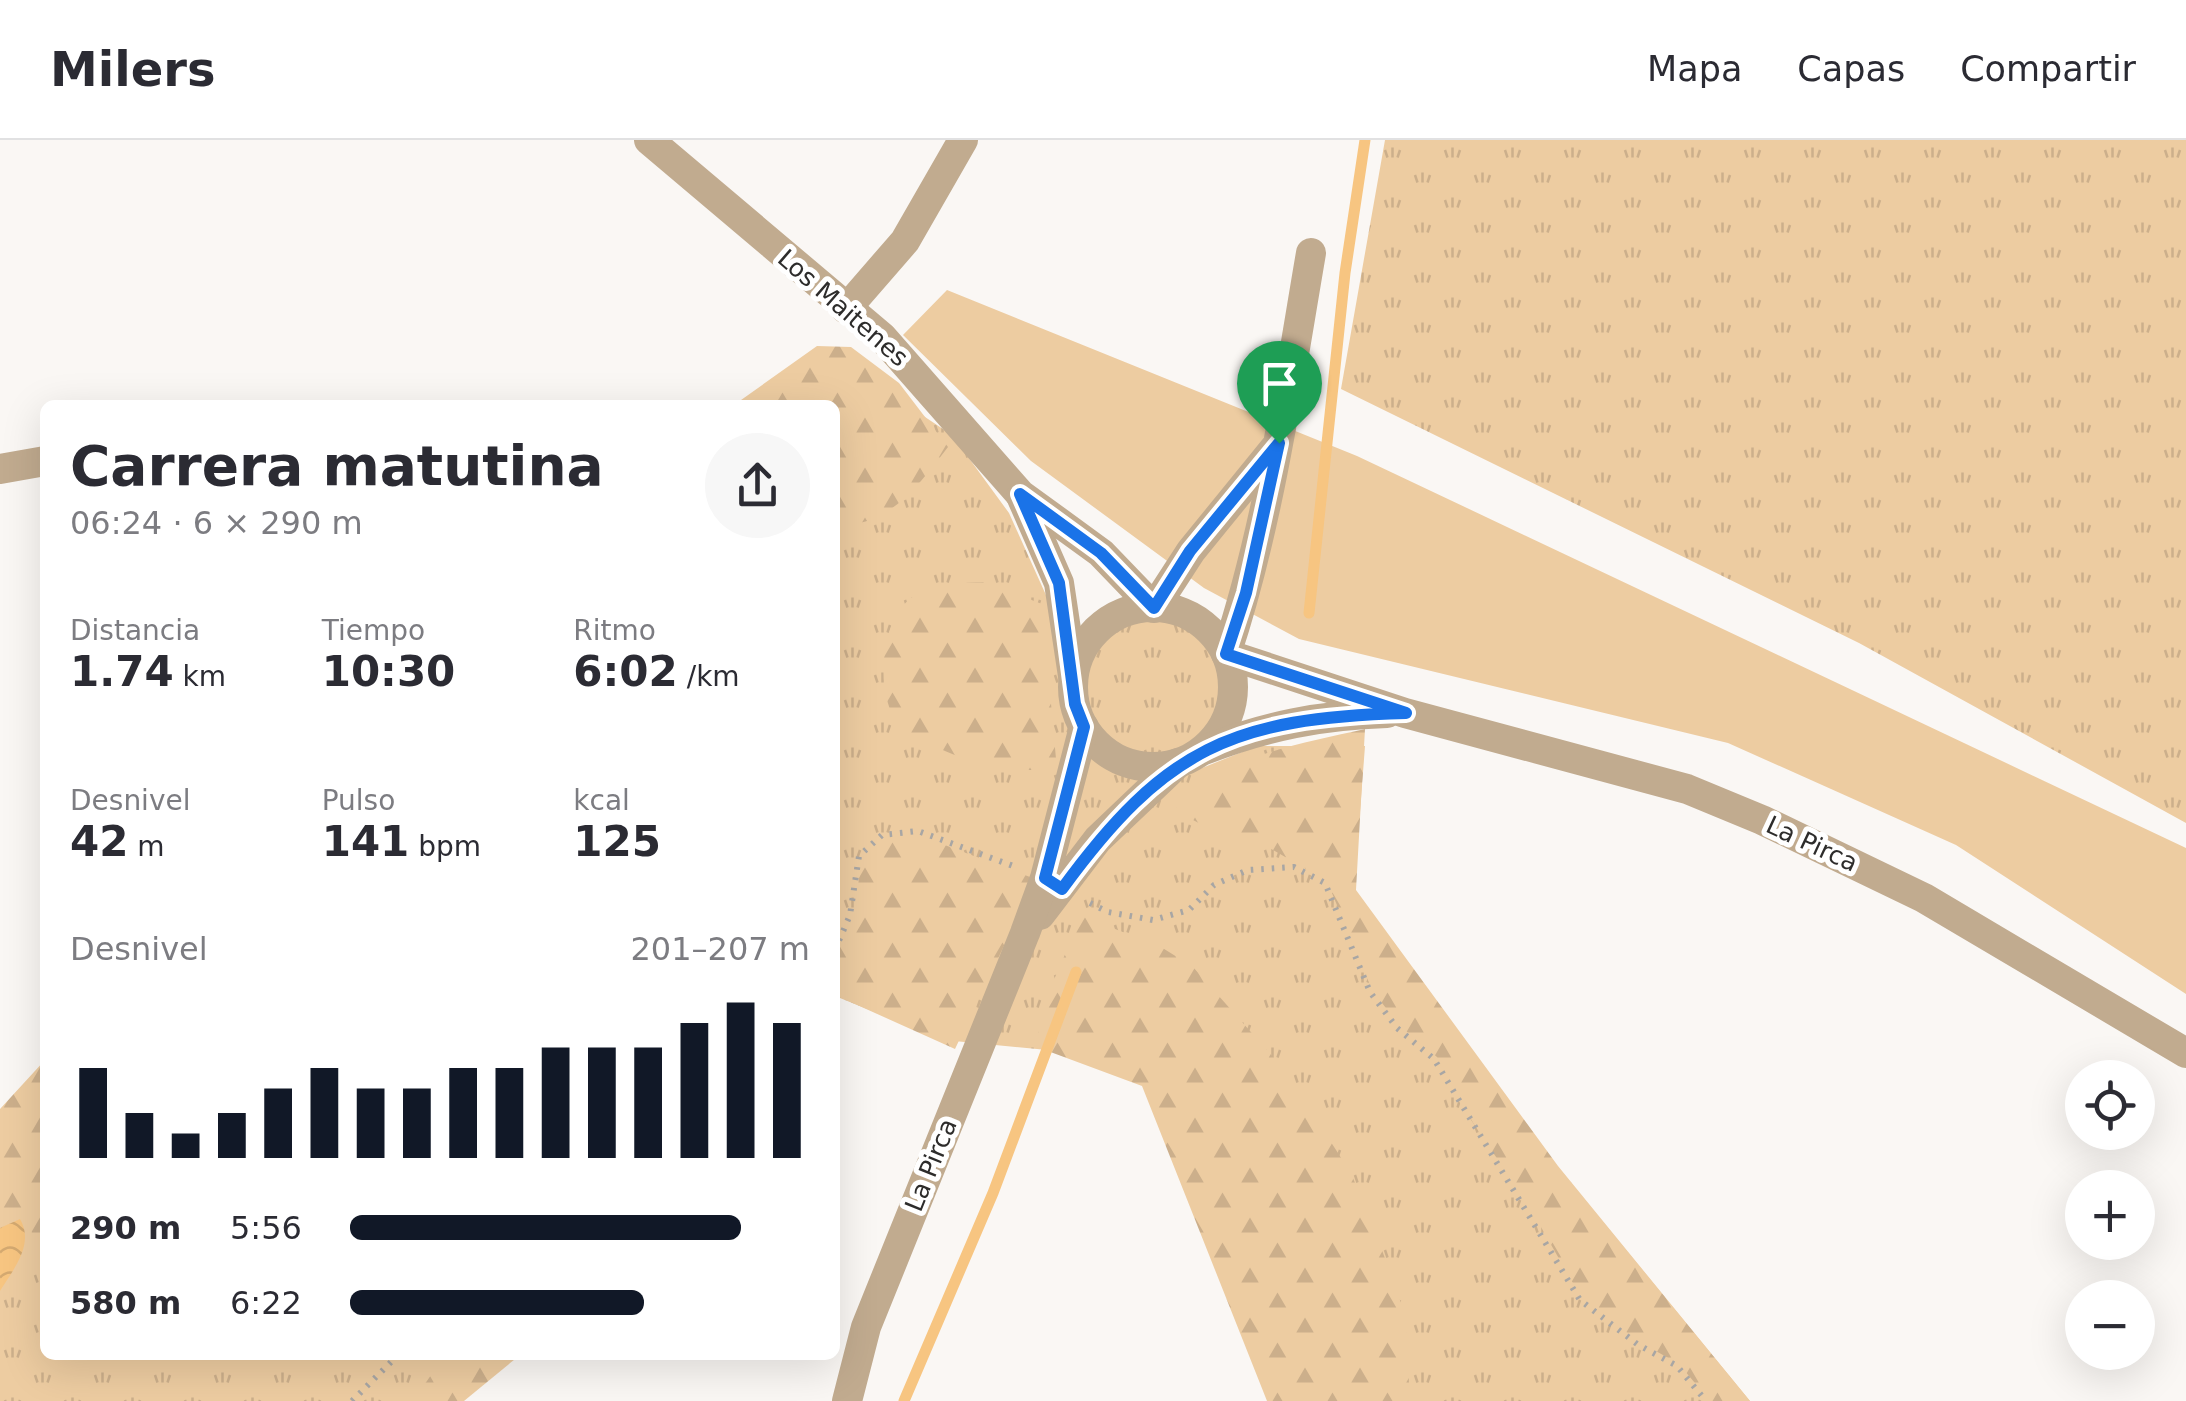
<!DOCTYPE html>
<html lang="es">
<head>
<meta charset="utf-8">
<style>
  :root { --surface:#fff; --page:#f7f7f7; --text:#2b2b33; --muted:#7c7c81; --line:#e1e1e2; --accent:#111827 }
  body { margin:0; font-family:"DejaVu Sans",sans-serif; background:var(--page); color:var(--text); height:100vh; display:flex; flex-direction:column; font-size:38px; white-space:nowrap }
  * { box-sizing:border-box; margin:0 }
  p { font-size:32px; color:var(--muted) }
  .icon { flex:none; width:55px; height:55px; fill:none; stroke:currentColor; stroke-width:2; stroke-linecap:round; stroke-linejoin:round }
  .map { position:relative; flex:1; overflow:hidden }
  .side { position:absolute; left:40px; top:260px; width:800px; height:960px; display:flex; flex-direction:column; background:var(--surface); border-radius:15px; box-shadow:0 10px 40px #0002 }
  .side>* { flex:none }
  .buttons { position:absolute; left:2065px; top:920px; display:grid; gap:20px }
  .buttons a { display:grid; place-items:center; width:90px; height:90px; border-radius:50%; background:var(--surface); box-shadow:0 10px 40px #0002; font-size:50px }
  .pin { position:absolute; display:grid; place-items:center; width:85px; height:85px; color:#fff; margin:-102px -42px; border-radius:50% 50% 50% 0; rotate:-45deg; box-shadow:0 0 10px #0007 }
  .pin .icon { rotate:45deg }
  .round { display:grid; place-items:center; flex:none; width:105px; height:105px; border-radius:52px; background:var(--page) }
  .overview { display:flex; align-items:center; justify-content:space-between; height:170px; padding:0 30px }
  h1 { font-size:55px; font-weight:700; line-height:75px }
  .metrics { display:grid; grid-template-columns:repeat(3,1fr); gap:15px; height:170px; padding:10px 30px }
  .metrics div { display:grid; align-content:center }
  .metrics b { font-size:42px; font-weight:700 }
  .metrics small { font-size:28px; font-weight:400 }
  .metrics p { font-size:28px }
  .chart { height:280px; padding:20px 30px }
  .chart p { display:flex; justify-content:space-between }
  .chart svg { width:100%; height:180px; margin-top:10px; stroke:var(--accent); stroke-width:6 }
  ul { padding:0 30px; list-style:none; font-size:32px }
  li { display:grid; grid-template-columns:160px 120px 1fr; align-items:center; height:75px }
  li i { height:25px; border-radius:12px; background:var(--accent) }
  header { display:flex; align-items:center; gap:60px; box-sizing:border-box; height:140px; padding:0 50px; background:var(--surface); border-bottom:2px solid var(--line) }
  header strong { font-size:48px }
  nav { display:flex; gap:55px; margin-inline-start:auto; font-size:35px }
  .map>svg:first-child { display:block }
</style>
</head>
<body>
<header>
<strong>Milers</strong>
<nav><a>Mapa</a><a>Capas</a><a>Compartir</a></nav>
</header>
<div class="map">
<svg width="2186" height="1261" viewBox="0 0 2186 1261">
  <defs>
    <pattern id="grass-tufts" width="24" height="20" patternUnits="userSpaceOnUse" patternTransform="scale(2.5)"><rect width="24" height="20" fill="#edcca1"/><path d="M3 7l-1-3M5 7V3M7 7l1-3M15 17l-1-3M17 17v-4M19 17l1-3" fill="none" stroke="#ccaf8b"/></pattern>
    <pattern id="forest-firs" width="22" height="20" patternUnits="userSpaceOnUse" patternTransform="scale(2.5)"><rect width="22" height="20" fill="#edcca1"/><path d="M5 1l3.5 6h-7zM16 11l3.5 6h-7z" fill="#ccaf8b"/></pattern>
    <pattern id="water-waves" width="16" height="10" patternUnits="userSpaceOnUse" patternTransform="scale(2.5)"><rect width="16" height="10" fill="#f7c581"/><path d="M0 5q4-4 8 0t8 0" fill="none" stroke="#d4a970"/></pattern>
  </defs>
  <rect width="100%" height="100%" fill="#faf7f4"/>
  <!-- grass -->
  <g fill="url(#grass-tufts)">
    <path d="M1385 0H2186V683L1859 503 1341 249Z"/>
    <path d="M820 207 952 295 1009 373 1050 464 1064 575 1096 620 1177 638 1257 606H1365L1354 750 1557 1026 1750 1261H1268L1143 943 1058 911 944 900 835 856V265H736Z"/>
    <circle cx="1153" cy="547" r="71"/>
    <path d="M45 922V1215H511L456 1261H0V971Z"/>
  </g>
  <!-- forest -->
  <g fill="url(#forest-firs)">
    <path d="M817 206 851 207 899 243 948 307C920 343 886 392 835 383V265H734Z"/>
    <path d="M985 442 1042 464 1057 630C1010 631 975 626 932 605 922 600 906 595 899 586 875 555 879 483 911 458 931 443 962 443 985 442Z"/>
    <path d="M1365 589 1356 750 1558 1026 1750 1261H1710L1679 1224 1638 1201 1582 1159 1529 1066 1461 965 1437 917 1399 885 1372 850 1327 741 1247 695 1214 691 1174 670C1224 615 1295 605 1365 589Z"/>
    <path d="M918 695 1030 737 1021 770 955 909 835 855V819L854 775 862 717 884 698Z"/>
    <path d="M1082 776 1161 807 1193 827 1282 927 1351 1033 1383 1113 1405 1174 1410 1261H1267L1142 946 1037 907 1041 869Z"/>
    <path d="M45 920V1091L35 1107 28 1077 0 1085V969Z"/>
    <path d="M445 1215H520L464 1261H413Z"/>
  </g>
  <!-- park -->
  <path fill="#edcca1" d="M947 150 1357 316 2186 708V854L1956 705 1728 603 1299 499 1204 448 1031 321 903 195Z"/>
  <!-- water -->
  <path fill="url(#water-waves)" d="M20 1079C35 1104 13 1130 0 1151V1088Z"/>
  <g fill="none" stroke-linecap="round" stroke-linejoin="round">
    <!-- stream -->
    <g stroke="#f7c581" stroke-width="11">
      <path d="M1309 473 1345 133 1365 0"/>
      <path d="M904 1261 993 1053 1076 832"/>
    </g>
    <!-- path -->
    <g stroke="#a8a6a4" stroke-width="6" stroke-dasharray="2.5 8" stroke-linecap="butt">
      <path d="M1090 763 1108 772 1153 780 1189 770 1214 745 1248 730 1294 727 1325 743 1370 852 1397 888 1434 919 1580 1160 1637 1204 1677 1226 1706 1261"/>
      <path d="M835 810 850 775 859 716 882 695 918 691 1016 727"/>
      <path d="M352 1261 398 1215"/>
    </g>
    <!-- minor -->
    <g stroke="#c1ab8f" stroke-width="30">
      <path d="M649 0 882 197 1020 354 1101 413 1154 468 1191 411 1274 309"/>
      <path d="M1311 113C1288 247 1269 384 1226 514L1405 573 1687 649 1762 680 1924 758 2186 913"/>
      <path d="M846 169 905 101 963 0"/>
      <path d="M0 329 45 321"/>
      <path d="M1021 356 1059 443 1073 536"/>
      <circle cx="1153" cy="547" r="80"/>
      <path d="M1204 610C1266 586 1321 575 1387 573"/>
      <path d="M1040 775 1098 699 1178 623"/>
      <path d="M847 1261 866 1187 1025 793 1045 738 1084 587"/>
    </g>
  </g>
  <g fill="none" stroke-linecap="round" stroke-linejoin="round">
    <!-- route casing -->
    <g stroke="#fff" stroke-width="20">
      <path id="route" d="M1279 303 1246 453 1226 514 1406 573C1232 578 1165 608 1062 749L1045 738 1084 587 1075 564 1059 443 1020 354 1101 413 1154 468 1190 411Z"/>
    </g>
    <!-- route -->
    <use href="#route" stroke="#1a73e8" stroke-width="12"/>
  </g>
  <g text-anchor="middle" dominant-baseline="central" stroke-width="10" stroke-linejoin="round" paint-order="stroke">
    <!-- street labels -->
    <g font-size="25" fill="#2d2c2b" stroke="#fff">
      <text transform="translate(843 168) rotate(41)">Los Maitenes</text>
      <text transform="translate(1812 704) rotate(25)">La Pirca</text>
      <text transform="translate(931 1025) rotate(-68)">La Pirca</text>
    </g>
  </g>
</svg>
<div class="buttons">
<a><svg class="icon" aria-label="locate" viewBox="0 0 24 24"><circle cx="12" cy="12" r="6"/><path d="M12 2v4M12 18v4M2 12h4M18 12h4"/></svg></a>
<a>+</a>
<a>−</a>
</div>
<div class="pin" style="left:1279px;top:303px;background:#1e9e55"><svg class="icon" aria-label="arrive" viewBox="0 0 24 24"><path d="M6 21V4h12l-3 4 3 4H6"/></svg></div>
<section class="side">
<div class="overview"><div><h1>Carrera matutina</h1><p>06:24 · 6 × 290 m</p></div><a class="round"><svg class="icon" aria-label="share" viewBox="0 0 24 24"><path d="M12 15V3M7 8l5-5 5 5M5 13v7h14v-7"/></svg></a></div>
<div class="metrics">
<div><p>Distancia</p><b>1.74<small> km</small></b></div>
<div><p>Tiempo</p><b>10:30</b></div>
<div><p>Ritmo</p><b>6:02<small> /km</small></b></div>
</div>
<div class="metrics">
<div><p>Desnivel</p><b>42<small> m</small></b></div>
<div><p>Pulso</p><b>141<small> bpm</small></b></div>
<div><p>kcal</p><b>125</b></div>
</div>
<div class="chart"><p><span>Desnivel</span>201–207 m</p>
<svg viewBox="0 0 160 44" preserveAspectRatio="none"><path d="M5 44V22M15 44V33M25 44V38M35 44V33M45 44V27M55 44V22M65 44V27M75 44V27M85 44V22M95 44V22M105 44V17M115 44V17M125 44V17M135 44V11M145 44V6M155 44V11"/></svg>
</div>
<ul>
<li><b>290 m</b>5:56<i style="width:85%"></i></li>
<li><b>580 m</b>6:22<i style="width:64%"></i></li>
</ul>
</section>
</div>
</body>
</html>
